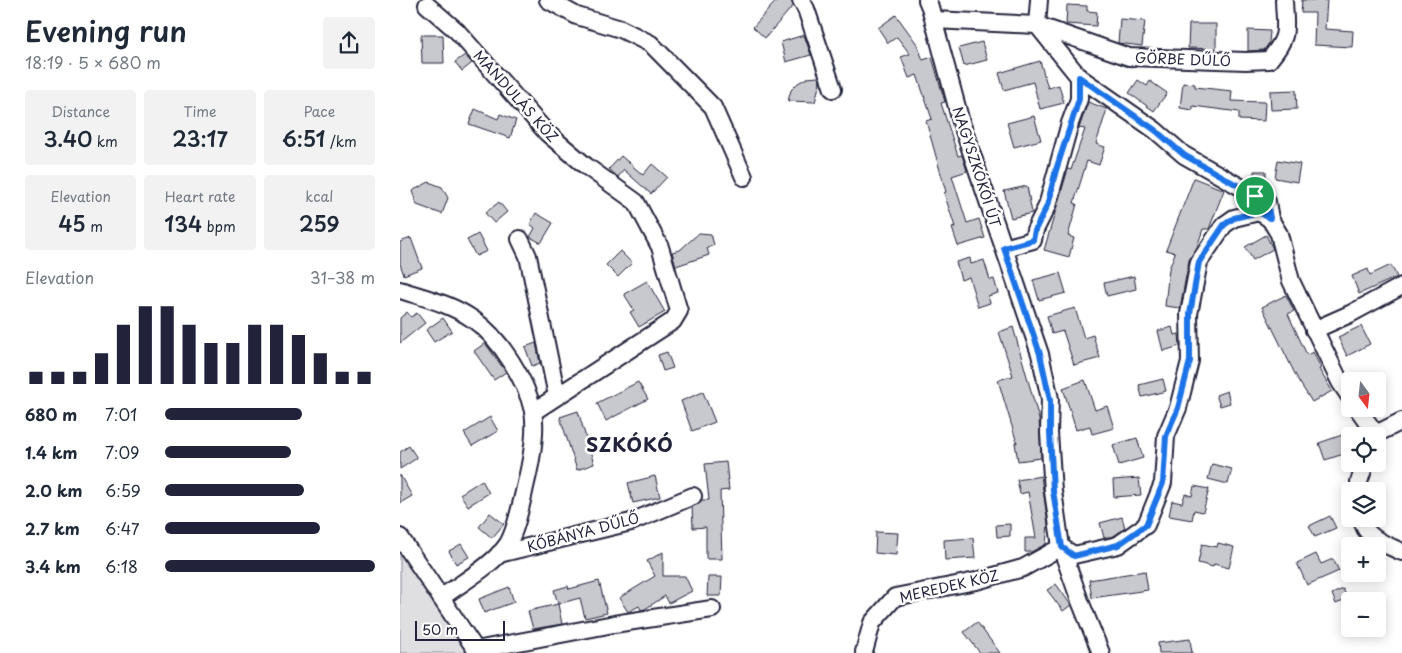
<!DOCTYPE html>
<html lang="en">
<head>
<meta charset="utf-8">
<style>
  :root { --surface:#fff; --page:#f2f2f3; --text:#1f2937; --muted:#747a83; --accent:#22223b }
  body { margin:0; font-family:"Playpen Sans",sans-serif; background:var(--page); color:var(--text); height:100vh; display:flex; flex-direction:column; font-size:19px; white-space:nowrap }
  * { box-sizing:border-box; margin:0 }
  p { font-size:16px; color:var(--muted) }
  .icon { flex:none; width:28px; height:28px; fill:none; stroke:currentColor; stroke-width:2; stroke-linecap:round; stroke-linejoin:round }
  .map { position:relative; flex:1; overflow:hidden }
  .drawer { display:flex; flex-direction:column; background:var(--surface); width:400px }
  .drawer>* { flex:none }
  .needle { width:32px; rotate:165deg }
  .buttons { position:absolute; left:941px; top:372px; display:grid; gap:10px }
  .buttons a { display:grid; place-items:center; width:45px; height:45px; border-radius:5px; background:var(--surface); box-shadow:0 2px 12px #0003; font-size:25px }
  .scale { position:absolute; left:15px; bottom:12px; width:90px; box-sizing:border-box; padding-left:5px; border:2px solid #22223b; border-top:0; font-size:14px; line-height:18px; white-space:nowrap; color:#22223b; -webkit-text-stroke:4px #fff; paint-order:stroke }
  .pin { position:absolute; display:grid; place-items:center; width:42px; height:42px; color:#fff; margin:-21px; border:2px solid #fff; border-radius:50%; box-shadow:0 1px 5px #0007 }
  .round { display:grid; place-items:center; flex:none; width:52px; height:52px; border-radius:5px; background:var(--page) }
  .head { display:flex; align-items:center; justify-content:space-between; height:85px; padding:0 25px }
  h1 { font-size:28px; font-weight:600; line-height:38px }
  .metrics { display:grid; grid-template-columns:repeat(3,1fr); gap:8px; height:85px; padding:5px 25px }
  .metrics div { display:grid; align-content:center; border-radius:5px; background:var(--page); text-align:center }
  .metrics b { font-size:21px; font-weight:600 }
  .metrics small { font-size:14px; font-weight:400 }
  .metrics p { font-size:14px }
  .chart { height:140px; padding:10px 25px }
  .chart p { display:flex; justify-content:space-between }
  .chart svg { width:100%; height:90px; margin-top:5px; stroke:var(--accent); stroke-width:6 }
  ul { padding:0 25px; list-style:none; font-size:16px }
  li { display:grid; grid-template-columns:80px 60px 1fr; align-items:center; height:38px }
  li i { height:12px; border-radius:6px; background:var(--accent) }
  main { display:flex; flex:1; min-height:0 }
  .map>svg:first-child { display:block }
</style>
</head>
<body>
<main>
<section class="drawer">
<div class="head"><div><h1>Evening run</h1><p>18:19 · 5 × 680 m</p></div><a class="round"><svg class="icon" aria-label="share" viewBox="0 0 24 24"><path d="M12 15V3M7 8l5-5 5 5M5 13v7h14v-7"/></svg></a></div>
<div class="metrics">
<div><p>Distance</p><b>3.40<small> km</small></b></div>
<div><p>Time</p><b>23:17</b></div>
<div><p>Pace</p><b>6:51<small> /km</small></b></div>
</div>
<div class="metrics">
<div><p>Elevation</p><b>45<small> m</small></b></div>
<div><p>Heart rate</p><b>134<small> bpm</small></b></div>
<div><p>kcal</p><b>259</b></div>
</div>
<div class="chart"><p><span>Elevation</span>31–38 m</p>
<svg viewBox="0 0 160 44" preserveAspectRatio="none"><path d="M5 44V38M15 44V38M25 44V38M35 44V29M45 44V15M55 44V6M65 44V6M75 44V15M85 44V24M95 44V24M105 44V15M115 44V15M125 44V20M135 44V29M145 44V38M155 44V38"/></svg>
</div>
<ul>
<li><b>680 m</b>7:01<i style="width:65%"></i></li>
<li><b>1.4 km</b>7:09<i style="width:60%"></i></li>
<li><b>2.0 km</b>6:59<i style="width:66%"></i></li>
<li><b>2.7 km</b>6:47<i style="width:74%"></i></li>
<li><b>3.4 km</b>6:18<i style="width:100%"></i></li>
</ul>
</section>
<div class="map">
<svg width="1002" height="653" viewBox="0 0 1002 653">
  <rect width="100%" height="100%" fill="#fff"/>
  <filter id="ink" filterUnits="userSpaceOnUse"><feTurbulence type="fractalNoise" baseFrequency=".02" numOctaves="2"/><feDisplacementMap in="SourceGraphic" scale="10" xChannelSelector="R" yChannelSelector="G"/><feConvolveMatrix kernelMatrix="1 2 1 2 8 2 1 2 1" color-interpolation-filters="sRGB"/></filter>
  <g filter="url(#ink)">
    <!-- green -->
    <path fill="#dfdfe2" stroke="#80808e" d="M0 537 78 653H0Z"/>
    <!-- building -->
    <g fill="#c8c8cf" stroke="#22223b">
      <path d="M377 0H391L393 6 365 38 353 27Z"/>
      <path d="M902 0H927L925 29 953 31 952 47 914 45 915 13H901Z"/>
      <path d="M667 5 687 6V11L697 12 696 26 666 24Z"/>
      <path d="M496 15 517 44 523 60 532 57 545 102 541 103 558 156 562 155 567 171 552 176 567 223 579 219 585 238 558 246 552 228 555 227 544 193 546 192 526 121 532 119 517 75 509 78 501 57 510 54 497 37 488 43 478 28Z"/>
      <path d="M720 19 745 21 742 46 718 43Z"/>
      <path d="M789 24H816V49L788 48Z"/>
      <path d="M848 30 870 31 869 43 864 50 848 51Z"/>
      <path d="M21 35H43L44 63H22Z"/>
      <path d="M404 35 411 55 386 62 381 42Z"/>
      <path d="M582 42 587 60 564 66 559 48Z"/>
      <path d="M65 55 72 63 62 71 55 62Z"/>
      <path d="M640 61 648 88 659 85 664 103 640 109 633 82 604 90 599 73Z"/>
      <path d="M418 77 420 82 415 102 388 101 391 90 398 83 407 78Z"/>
      <path d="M738 80 747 86 750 81 767 93 754 111 729 93Z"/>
      <path d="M783 83 795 84V87L832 91 831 101 865 102 864 121 839 120V112L793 106V110L780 108Z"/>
      <path d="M896 90 897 109 871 110 870 91Z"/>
      <path d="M688 102 707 109 696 144 705 147 699 165 687 161 674 203 677 204 668 236 674 238 669 257 644 250 668 169 671 170 685 129 679 128Z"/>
      <path d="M75 109 98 119 100 114 116 120 110 138 69 124Z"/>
      <path d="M634 116 641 140 614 147 607 123Z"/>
      <path d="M221 156 243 175 252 164 267 177 251 194 224 170 218 177 209 169Z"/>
      <path d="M878 160 900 164 897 182 875 178Z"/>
      <path d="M854 171H866V186H860L854 183Z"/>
      <path d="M794 178 824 190 809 229H803L797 247 789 260 780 308 765 306 769 269 775 253 766 250Z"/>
      <path d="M29 182 42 187 48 198 42 214 17 205 12 191Z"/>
      <path d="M627 186 632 213 611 218 604 191Z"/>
      <path d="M99 202 107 212 94 223 85 213Z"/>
      <path d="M136 213 153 223 141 243 130 237 135 228 130 224Z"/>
      <path d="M299 233 311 234 314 245 307 248 309 255 276 266 272 252 280 250Z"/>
      <path d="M78 234 87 251 76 256 67 240Z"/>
      <path d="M866 235 873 249 853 260 845 247Z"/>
      <path d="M11 238 22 268 4 275 0 264V242Z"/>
      <path d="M220 251 232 263 218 277 206 265Z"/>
      <path d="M570 258 571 264 584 260 590 280 594 279 598 293 588 296 590 303 578 307 569 277 561 280 556 262Z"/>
      <path d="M991 265 997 277 959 294 952 276 968 269 970 275Z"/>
      <path d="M660 273 666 293 639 300 633 280Z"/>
      <path d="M734 276 736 289 707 296 704 283Z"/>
      <path d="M247 281 265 312 239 327 230 312 234 310 224 294Z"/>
      <path d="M886 295 894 311 888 314 907 355 913 352 921 368 919 369 932 391 912 402 898 380 862 307Z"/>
      <path d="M675 308 684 338 693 335 700 358 674 365 663 331 652 334 647 316Z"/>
      <path d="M7 312 11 317 17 313 25 323 0 343V318Z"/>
      <path d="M43 318 52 331 34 342 26 330Z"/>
      <path d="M961 326 970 344 947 356 938 337Z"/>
      <path d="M613 327 639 419 641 458 618 461 615 443H617L598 380 613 376 599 332Z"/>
      <path d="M772 327 774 335 779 334 780 346 763 351 758 331Z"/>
      <path d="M85 343 106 372 94 380 74 351Z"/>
      <path d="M136 343 140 363 132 366 125 347Z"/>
      <path d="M267 352 273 368 263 371 258 355Z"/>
      <path d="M763 379 766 391 742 397 739 385Z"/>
      <path d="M685 380 695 410 707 406 714 428 692 434 690 426 676 430 663 388Z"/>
      <path d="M238 382 248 399 206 421 197 403Z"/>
      <path d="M827 391 830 403 820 406 816 395Z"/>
      <path d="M303 392 315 422 292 431 281 401Z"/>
      <path d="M178 411 194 464 177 470 160 417Z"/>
      <path d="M90 417 98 431 72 446 64 433Z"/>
      <path d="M945 434 950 452 925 460 919 443Z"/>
      <path d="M737 438 743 458 719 465 713 445Z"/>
      <path d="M9 446 17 458 0 469V452Z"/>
      <path d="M326 462 329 490 320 491 322 559H306V527L293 528 292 507 302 500H309L305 464Z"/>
      <path d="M812 464 832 469 828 484 808 479Z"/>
      <path d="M0 475 12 496 0 503Z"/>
      <path d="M255 476 260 497 233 503 228 483Z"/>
      <path d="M641 476 648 524 646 544 631 552H625V538H636L628 492 620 494 617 480Z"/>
      <path d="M739 478 741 495 714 497 713 480Z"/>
      <path d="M82 480 89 493 68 506 60 494Z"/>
      <path d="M794 486 809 489 803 512 794 510 792 520 769 516 772 501 782 503 785 494 792 496Z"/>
      <path d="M90 513 104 524 92 538 79 527Z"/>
      <path d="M930 516 936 528 915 537 909 526Z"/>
      <path d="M722 517 725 528 714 536 704 538 700 523Z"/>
      <path d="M610 524V536L597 537 596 525Z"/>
      <path d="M476 532 498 533 496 555 475 553Z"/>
      <path d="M573 538 575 558 545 560 544 540Z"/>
      <path d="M818 543 834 547 829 568 814 564 813 567 798 563 802 544 817 547Z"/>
      <path d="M61 544 69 557 56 564 49 551Z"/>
      <path d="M263 552V576H285L292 591 269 603 265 596 245 609 241 610 239 606 228 612 219 598 255 576 247 561Z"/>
      <path d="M916 554 921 564 933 559 939 571 907 585 897 563Z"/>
      <path d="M745 571 748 590 692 598 689 580Z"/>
      <path d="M308 577H322L321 596H307Z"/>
      <path d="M199 581 207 613 185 618 180 598 158 604 154 590 168 586 169 589Z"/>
      <path d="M656 584 671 605 663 611 647 590Z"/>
      <path d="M109 587 114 602 84 613 79 599Z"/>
      <path d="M943 589 948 599 936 604 932 594Z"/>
      <path d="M158 604 162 624 133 629 128 611Z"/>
      <path d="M577 622 600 653H580L564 632Z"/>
      <path d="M790 639 792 653H759L758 643Z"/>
    </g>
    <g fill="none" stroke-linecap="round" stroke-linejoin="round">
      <!-- minor casing -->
      <g stroke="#22223b" stroke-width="20">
        <g id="minor">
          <path d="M148 0 177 16 221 29 251 44 313 107 344 177"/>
          <path d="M401 0 406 9 433 89"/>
          <path d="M527 0 530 7 561 122 640 354 650 399 649 433 653 491 661 547 680 601 701 653"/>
          <path d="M27 5 57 31 147 133 186 166 236 202 260 247 279 311 273 321 133 412"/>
          <path d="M534 20 637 25 729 57 846 61 869 60C890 35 885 31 884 0"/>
          <path d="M679 77 755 130 784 155 867 202 870 219 879 234 891 281 940 382 950 397"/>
          <path d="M120 239 128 256 157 396"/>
          <path d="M604 248 633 240 635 230 647 206 670 123 679 99V77L637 25 639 0"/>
          <path d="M0 290C25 298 52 304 74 320 100 338 126 380 133 411 137 433 131 462 126 483 122 500 116 532 107 545 93 565 61 583 41 598"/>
          <path d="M914 330 950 314 1002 286"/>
          <path d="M958 409 976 434 1002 421"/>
          <path d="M960 491 959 482 965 464"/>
          <path d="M962 519C964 538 987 545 1002 552"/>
          <path d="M0 537 78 653"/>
          <path d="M99 554 231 522 293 496"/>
          <path d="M76 650 214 624 312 609"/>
          <path d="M464 652 472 623 495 597 576 581 623 568 661 547 674 555 718 545 746 525 763 483 766 436 778 408 790 361 789 314 799 262 824 225 834 218 859 212 870 219"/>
        </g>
      </g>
      <!-- minor -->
      <use href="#minor" stroke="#fff" stroke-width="16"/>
    </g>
  </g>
  <g fill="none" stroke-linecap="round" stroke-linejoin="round" filter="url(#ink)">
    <!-- route casing -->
    <g stroke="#fff" stroke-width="10">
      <path id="route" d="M679 77 755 130 784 155 867 202 870 218 859 212 834 218 824 225 799 262 790 314V361L778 408 766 436 763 483 746 525 718 545 674 556 662 547 653 491 650 433V400L640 354 604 248 633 240 635 230 647 206 656 170 679 99Z"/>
    </g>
    <!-- route -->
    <use href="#route" stroke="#1a73e8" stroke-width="6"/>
  </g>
  <g text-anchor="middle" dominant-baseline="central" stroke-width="5" stroke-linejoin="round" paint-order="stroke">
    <!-- street labels -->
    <g font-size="14" fill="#22223b" stroke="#fff">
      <text transform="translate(783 59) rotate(2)">GÖRBE DŰLŐ</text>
      <text transform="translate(116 96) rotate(48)">MANDULÁS KÖZ</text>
      <text transform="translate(577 167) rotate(72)">NAGYSZKÓKÓI ÚT</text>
      <text transform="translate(183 532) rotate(-15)">KŐBÁNYA DŰLŐ</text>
      <text transform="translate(549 586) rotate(-13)">MEREDEK KÖZ</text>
    </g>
    <!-- district labels -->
    <g font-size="19" font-weight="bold" letter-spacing="1" fill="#22223b" stroke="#fff">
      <text x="230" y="444">SZKÓKÓ</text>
    </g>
  </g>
</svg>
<div class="buttons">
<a><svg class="needle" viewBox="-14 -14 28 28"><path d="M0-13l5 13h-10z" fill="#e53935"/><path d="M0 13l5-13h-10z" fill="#747a83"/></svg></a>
<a><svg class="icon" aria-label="locate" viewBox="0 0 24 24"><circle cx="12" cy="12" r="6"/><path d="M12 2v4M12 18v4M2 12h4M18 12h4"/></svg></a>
<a><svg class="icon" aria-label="layers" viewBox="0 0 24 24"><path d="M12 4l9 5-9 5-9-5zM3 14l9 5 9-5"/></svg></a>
<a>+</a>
<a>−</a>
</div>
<div class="scale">50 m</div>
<div class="pin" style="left:855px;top:196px;background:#1e9e55"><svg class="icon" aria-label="arrive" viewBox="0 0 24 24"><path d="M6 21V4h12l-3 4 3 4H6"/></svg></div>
</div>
</main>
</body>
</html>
